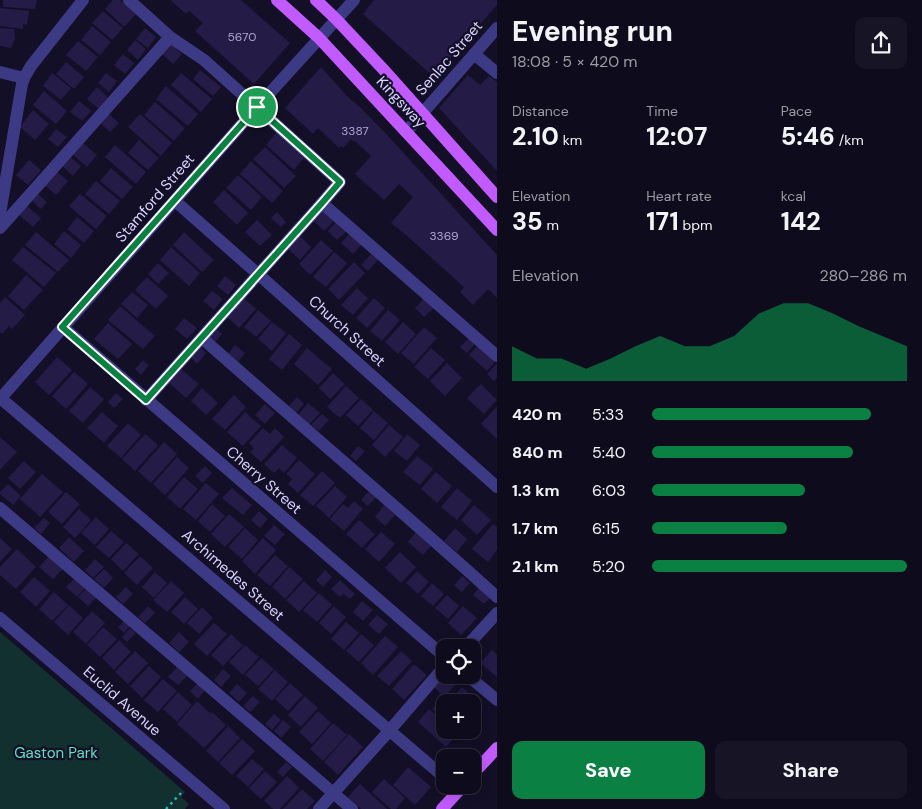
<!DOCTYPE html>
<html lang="en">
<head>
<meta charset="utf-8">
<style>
  :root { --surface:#0e0b1c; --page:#171425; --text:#f1f3f6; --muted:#9b9ba3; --line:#2e2b3b; --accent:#0b8043 }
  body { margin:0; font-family:"DM Sans",sans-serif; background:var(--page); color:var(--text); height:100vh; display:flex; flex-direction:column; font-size:19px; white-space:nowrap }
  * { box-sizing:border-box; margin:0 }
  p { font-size:16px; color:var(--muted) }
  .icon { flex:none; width:28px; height:28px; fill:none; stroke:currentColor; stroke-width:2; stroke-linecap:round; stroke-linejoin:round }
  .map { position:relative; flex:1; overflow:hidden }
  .details { display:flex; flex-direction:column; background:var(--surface); width:425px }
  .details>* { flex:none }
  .controls { position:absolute; left:436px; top:639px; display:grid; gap:10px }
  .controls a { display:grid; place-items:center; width:45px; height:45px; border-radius:10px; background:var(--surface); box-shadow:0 2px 12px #0003,0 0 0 1px var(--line); font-size:25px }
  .pin { position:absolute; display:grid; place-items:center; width:42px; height:42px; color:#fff; margin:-21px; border:2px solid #fff; border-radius:50%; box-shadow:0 1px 5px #0007 }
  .round { display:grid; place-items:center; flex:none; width:52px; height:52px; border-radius:10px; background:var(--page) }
  .headline { display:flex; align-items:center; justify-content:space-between; height:85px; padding:0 15px }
  h1 { font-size:28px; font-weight:800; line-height:38px }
  .stats { display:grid; grid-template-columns:repeat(3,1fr); gap:8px; height:85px; padding:5px 15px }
  .stats div { display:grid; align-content:center }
  .stats b { font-size:25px; font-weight:800 }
  .stats small { font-size:14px; font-weight:400 }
  .stats p { font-size:14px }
  .chart { height:140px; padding:10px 15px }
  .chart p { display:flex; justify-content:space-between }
  .chart svg { width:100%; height:90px; margin-top:5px; fill:var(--accent); opacity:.7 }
  .action { display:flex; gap:10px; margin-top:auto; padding:10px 15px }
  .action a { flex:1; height:58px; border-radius:10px; background:var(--accent); color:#fff; font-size:20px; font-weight:800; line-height:58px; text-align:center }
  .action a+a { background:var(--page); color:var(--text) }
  ul { padding:0 15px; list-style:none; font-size:16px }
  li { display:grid; grid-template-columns:80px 60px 1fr; align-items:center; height:38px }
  li i { height:12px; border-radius:6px; background:var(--accent) }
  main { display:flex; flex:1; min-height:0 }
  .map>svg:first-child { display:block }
</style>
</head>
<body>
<main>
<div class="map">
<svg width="497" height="809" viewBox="0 0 497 809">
  <rect width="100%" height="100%" fill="#130f26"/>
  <!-- green -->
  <path fill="#12302f" d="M0 632 185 792 181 797 189 804 185 809H0Z"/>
  <!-- building -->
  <g fill="#241b47">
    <path d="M3 0H37L35 9 3 7Z"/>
    <path d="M113 0H120L136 14 124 27 105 9Z"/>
    <path d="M170 0H241L290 43 254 84 195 31 203 23 189 11 186 14Z"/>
    <path d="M374 0H497V5L434 77 363 14Z"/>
    <path d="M0 8 29 11 27 25 23 24V29L0 26Z"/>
    <path d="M103 11 123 28 112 40 92 23Z"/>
    <path d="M92 26 111 42 100 55 81 40Z"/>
    <path d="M0 28 14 29 15 39 11 48 0 46Z"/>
    <path d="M145 28 156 37 148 48 136 39Z"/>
    <path d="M135 40 146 49 138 60 127 50Z"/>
    <path d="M78 41 98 57 86 71 66 55Z"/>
    <path d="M171 44 182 54 173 64 162 54Z"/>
    <path d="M123 54 134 63 125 74 114 65Z"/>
    <path d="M66 62 84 77 74 89 56 74Z"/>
    <path d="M321 67 347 96 362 109 389 137 497 255V298L488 289 473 305 460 292 464 287 406 235 391 223 413 197 399 184 384 200 355 174 371 156 357 143 355 141 354 142 351 139 343 148 341 146 339 148 318 128 313 134 285 108Z"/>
    <path d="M200 70 221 87 213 96 193 79Z"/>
    <path d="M52 73 71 88 61 100 43 86Z"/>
    <path d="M106 73 117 81 109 92 98 83Z"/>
    <path d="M181 73 212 99 201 112 171 85Z"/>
    <path d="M468 75 480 85 489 76 497 82V171L439 108Z"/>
    <path d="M166 86 198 114 188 126 156 99Z"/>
    <path d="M97 87 108 97 99 109 87 99Z"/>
    <path d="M44 91 67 111 56 124 33 105Z"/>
    <path d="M79 101 91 111 82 121 70 112Z"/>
    <path d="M155 102 185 128 174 141 144 115Z"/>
    <path d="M33 110 49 124 35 140 20 127Z"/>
    <path d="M108 113 119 123 110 132 100 123Z"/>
    <path d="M140 114 172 143 161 156 128 127Z"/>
    <path d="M56 129 67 137 58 147 48 139Z"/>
    <path d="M276 133 304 158 294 170 266 145Z"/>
    <path d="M139 140 159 158 148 170 128 153Z"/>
    <path d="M81 141 97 155 87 167 71 153Z"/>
    <path d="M115 145 146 172 136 184 105 157Z"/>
    <path d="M265 147 296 176 284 188 253 159Z"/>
    <path d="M70 157 81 166 73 176 62 166Z"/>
    <path d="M29 160 41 170 28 185 16 175Z"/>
    <path d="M251 161 283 191 272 203 240 174Z"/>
    <path d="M111 168 133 187 122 199 100 181Z"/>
    <path d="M56 171 68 181 56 195 44 185Z"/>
    <path d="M238 175 262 197 251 210 226 188Z"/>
    <path d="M96 181 120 201 109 214 85 194Z"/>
    <path d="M224 190 248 213 237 225 213 202Z"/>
    <path d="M38 194 47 202 41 209 31 200Z"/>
    <path d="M80 194 107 216 96 229 69 206Z"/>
    <path d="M27 206 41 218 33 227 19 215Z"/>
    <path d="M324 209 335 220 324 231 313 220Z"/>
    <path d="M277 212 286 222 281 227 271 218Z"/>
    <path d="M77 217 94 231 84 243 67 229Z"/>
    <path d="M257 220 272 235 260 246 245 232Z"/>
    <path d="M337 221 347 231 337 240 328 231Z"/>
    <path d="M64 231 81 245 71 258 54 244Z"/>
    <path d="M36 232 69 260 58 272 25 245Z"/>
    <path d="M184 232 214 260 202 272 173 245Z"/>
    <path d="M350 233 362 244 353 254 341 243Z"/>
    <path d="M299 235 311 247 300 260 287 248Z"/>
    <path d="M321 240 333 251 310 275 299 264Z"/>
    <path d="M23 247 56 273 44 287 12 260Z"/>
    <path d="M171 247 200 273 189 286 160 260Z"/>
    <path d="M334 252 347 263 326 287 313 277Z"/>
    <path d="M371 254 378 260 368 271 361 265Z"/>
    <path d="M354 262 365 273 339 300 328 289Z"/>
    <path d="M158 263 169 273 158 284 148 274Z"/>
    <path d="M26 275 43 290 24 310 8 296Z"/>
    <path d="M225 276 236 285 228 295 217 286Z"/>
    <path d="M147 277 168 296 156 309 135 290Z"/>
    <path d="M357 288 368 298 353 315 341 305Z"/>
    <path d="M212 291 223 299 214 310 203 301Z"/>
    <path d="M132 292 148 305 137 318 121 304Z"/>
    <path d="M5 297 25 315 12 329 9 326 2 334 0 332V303Z"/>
    <path d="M244 298 256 309 239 328 227 317Z"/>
    <path d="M374 298 385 308 367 328 356 318Z"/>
    <path d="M424 298 434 308 424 317 415 308Z"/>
    <path d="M120 306 155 336 143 349 108 320Z"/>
    <path d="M258 310 271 321 256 337 244 327Z"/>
    <path d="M388 310 400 320 382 341 370 331Z"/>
    <path d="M184 318 197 328 187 339 175 329Z"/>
    <path d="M272 322 286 333 272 351 258 339Z"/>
    <path d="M403 322 416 334 398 354 385 342Z"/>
    <path d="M108 323 132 344 118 359 94 339Z"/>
    <path d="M424 327 437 338 414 364 401 353Z"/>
    <path d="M216 328 222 334 215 342 208 337Z"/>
    <path d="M289 334 302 345 282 370 269 359Z"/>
    <path d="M469 338 475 344 467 353 460 347Z"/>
    <path d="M235 345 245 353 238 362 228 354Z"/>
    <path d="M478 345 496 361 487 371 469 355Z"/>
    <path d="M199 346 206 353 197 364 190 357Z"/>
    <path d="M307 348 332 369 318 385 294 364Z"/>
    <path d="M431 348 445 360 428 379 414 367Z"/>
    <path d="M57 357 72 370 49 395 35 382Z"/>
    <path d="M143 360 149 365 141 375 135 369Z"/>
    <path d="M447 363 462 378 445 396 430 381Z"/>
    <path d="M497 363V378L494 381 487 374Z"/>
    <path d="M181 369 199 384 186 398 169 383Z"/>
    <path d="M74 372 88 384 66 409 52 396Z"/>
    <path d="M333 373 345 384 330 399 319 388Z"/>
    <path d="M481 384 497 400 484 414 467 398Z"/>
    <path d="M346 386 359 398 340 418 327 407Z"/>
    <path d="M90 387 104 399 83 423 69 411Z"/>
    <path d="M202 388 218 403 206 415 191 401Z"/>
    <path d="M116 393 123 399 114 408 108 402Z"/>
    <path d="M234 395 246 407 225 430 212 419Z"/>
    <path d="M297 397 304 404 296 413 289 406Z"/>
    <path d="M361 399 373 410 358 426 346 415Z"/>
    <path d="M308 403 320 413 309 425 298 415Z"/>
    <path d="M265 404 275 413 265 424 255 415Z"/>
    <path d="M497 406V439L481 424Z"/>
    <path d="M374 411 388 423 374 440 360 428Z"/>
    <path d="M102 412 118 426 104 443 87 428Z"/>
    <path d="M245 412 261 426 243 446 227 432Z"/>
    <path d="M322 414 329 420 319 431 311 425Z"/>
    <path d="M128 423 141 435 121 458 107 446Z"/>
    <path d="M389 425 403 437 385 457 372 445Z"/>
    <path d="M263 428 270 434 275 428 284 437 261 462 250 452 254 448 249 443Z"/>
    <path d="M145 434 158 445 135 471 122 459Z"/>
    <path d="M407 434 420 445 407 461 394 451Z"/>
    <path d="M0 437 17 452 0 470Z"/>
    <path d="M164 442 177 454 151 483 138 471Z"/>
    <path d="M282 445 297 458 284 473 279 468 274 473 264 464Z"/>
    <path d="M358 446 365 451 356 461 350 456Z"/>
    <path d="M417 456 433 469 420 485 403 472Z"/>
    <path d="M177 457 189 468 165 495 153 484Z"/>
    <path d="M299 460 315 474 298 493 288 484 292 479 286 474Z"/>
    <path d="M24 461 36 472 20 489 8 478Z"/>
    <path d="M205 466 212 473 203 483 195 476Z"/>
    <path d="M322 471 335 483 313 506 300 495Z"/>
    <path d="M436 472 452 486 437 503 421 489Z"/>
    <path d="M42 474 63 492 40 517 20 499Z"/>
    <path d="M184 477 198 489 180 509 167 497Z"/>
    <path d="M206 483 219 494 196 520 183 509Z"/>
    <path d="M8 484 21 496 13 505 0 494V492Z"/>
    <path d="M335 486 347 497 329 518 316 506Z"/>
    <path d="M232 488 252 505 243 515 222 498Z"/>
    <path d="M457 488 472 501 457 520 441 507Z"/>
    <path d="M369 491 376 497 368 506 361 500Z"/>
    <path d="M66 492 80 504 62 524 48 512Z"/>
    <path d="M354 501 363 509 344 531 330 519 343 504 348 508Z"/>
    <path d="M212 504 225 516 210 532 198 521Z"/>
    <path d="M384 505 395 515 385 526 375 517Z"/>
    <path d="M474 505 491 520 477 535 461 520Z"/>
    <path d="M79 509 91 520 75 538 63 527Z"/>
    <path d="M259 511 268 519 260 528 251 520Z"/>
    <path d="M229 514 244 527 225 547 211 534Z"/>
    <path d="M96 517 109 529 95 545 81 533Z"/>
    <path d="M44 518 50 523 41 534 34 528Z"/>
    <path d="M359 520 375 534 362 548 346 534Z"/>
    <path d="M493 524 497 527V550L488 562 472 549Z"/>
    <path d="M274 525 285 534 275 545 264 536Z"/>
    <path d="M245 528 258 540 242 559 228 547Z"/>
    <path d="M455 528 467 539 457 552 444 541Z"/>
    <path d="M111 531 124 542 109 558 96 547Z"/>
    <path d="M381 532 395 544 379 562 365 549Z"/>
    <path d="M416 532 431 546 423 555 408 542Z"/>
    <path d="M69 537 84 551 74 562 59 548Z"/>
    <path d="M0 538 12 549 0 562Z"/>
    <path d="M263 538 276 550 255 574 242 561Z"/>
    <path d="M126 543 139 554 123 571 111 559Z"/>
    <path d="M17 549 36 567 16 589 0 575V567Z"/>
    <path d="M400 552 416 567 401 583 385 568Z"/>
    <path d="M275 555 288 566 270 586 257 575Z"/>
    <path d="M49 556 63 569 53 579 39 567Z"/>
    <path d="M140 556 153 568 137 585 124 573Z"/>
    <path d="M95 559 104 567 93 578 85 570Z"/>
    <path d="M289 567 303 579 285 599 272 587Z"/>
    <path d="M104 569 113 578 104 588 94 579Z"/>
    <path d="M325 570 332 577 323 587 316 580Z"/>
    <path d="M417 571 429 582 418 594 406 583Z"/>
    <path d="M155 572 167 583 154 598 142 587Z"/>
    <path d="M462 576 470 583 462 592 454 585Z"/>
    <path d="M34 577 50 591 36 607 20 592Z"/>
    <path d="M75 578 85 588 77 597 66 587Z"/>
    <path d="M340 580 355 594 350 599 343 594 340 597 331 589Z"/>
    <path d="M171 581 184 593 167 612 153 600Z"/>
    <path d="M304 581 317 593 299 612 286 600Z"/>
    <path d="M432 583 444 594 433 606 421 596Z"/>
    <path d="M126 587 133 594 123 604 116 597Z"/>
    <path d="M87 588 97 597 88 606 78 597Z"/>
    <path d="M479 588 490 598 484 604 473 595Z"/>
    <path d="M54 592 68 605 52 621 39 609Z"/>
    <path d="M319 593 332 605 317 622 303 610Z"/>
    <path d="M447 595 459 606 448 619 435 608Z"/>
    <path d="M185 597 198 609 184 624 171 612Z"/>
    <path d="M362 601 373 610 363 621 353 612Z"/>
    <path d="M69 605 83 618 68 635 54 622Z"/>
    <path d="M148 606 155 613 145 623 138 617Z"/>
    <path d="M334 606 346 617 331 634 319 623Z"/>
    <path d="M463 606 477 618 461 635 448 623Z"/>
    <path d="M202 607 213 618 199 634 187 623Z"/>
    <path d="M92 611 105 623 86 644 73 632Z"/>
    <path d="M377 615 388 624 379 634 368 625Z"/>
    <path d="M125 620 131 625 124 633 118 627Z"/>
    <path d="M346 622 359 633 344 650 331 639Z"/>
    <path d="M214 623 227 634 207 656 194 644Z"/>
    <path d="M103 627 117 639 100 657 87 645Z"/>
    <path d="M130 628 136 633 127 642 122 637Z"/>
    <path d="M179 632 189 642 179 652 169 643Z"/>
    <path d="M231 634 243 645 223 666 211 655Z"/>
    <path d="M361 634 374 645 359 662 346 651Z"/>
    <path d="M385 636 398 647 373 675 361 663Z"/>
    <path d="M119 640 131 652 114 670 102 658Z"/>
    <path d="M245 645 259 657 243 675 229 662Z"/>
    <path d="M492 650 497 655V677L480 663Z"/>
    <path d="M135 651 148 663 128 684 115 672Z"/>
    <path d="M401 651 412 661 389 686 377 676Z"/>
    <path d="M261 658 274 669 258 686 245 675Z"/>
    <path d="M414 664 427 675 404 700 392 689Z"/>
    <path d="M149 666 161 677 142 698 130 686Z"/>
    <path d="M178 666 188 675 178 685 168 677Z"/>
    <path d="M223 669 231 676 221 687 214 680Z"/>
    <path d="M275 670 288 682 272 701 258 689Z"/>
    <path d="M444 675 455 685 444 697 434 687Z"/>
    <path d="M163 679 177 691 158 712 144 700Z"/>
    <path d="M198 683 205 690 198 699 190 691Z"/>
    <path d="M290 683 303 695 288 711 275 699Z"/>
    <path d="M237 684 247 693 239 702 229 693Z"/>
    <path d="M462 687 483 706 472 718V702H455L451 699Z"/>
    <path d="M178 692 192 705 177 722 163 709Z"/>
    <path d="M253 696 260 702 250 712 243 706Z"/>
    <path d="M305 696 318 708 301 727 288 715Z"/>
    <path d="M443 697 450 702H445V721L432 709Z"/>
    <path d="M197 701 211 714 212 712 226 725 204 748 177 724Z"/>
    <path d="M429 709 445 723V730H452L457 734 446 747 418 722Z"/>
    <path d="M318 711 331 723 312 744 299 732Z"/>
    <path d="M274 714 281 720 272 730 265 724Z"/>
    <path d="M283 720 291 727 281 738 274 731Z"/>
    <path d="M333 723 347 735 323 761 310 749Z"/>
    <path d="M228 726 240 738 218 762 206 751Z"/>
    <path d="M349 734 363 747 338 775 324 762Z"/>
    <path d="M242 739 255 751 232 775 219 763Z"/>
    <path d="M252 759 264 769 248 787 236 776Z"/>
    <path d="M286 762 292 767 283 777 277 772Z"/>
    <path d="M408 767 431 787 415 805 393 785Z"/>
    <path d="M265 771 277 782 261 799 249 788Z"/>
    <path d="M287 776 299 788 280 809H273L264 801Z"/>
    <path d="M384 779 405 798 396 809H391L372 792Z"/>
    <path d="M360 784 387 809H361L348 797Z"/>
    <path d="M302 789 315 801 307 809H283Z"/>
  </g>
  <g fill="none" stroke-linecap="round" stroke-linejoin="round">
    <!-- path -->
    <path stroke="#2fb8b0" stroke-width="2.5" stroke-dasharray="2.5 4" stroke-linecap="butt" d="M166 809 181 793"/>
    <!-- minor -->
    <g stroke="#3d3a85" stroke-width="12">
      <path d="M129 0 170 37 204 60 340 182 322 203 146 400"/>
      <path d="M474 54 497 73"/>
      <path d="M0 72 24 78"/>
      <path d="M406 132 497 28"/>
      <path d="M175 201 258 274 497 487"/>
      <path d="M322 203 497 356"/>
      <path d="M0 214 22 84 24 78 31 66 83 0"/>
      <path d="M0 228 170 37"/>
      <path d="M63 327 445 657"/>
      <path d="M202 338C300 425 400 509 497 597"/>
      <path d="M0 398 11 407 445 778"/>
      <path d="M0 399 257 107 354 0"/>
      <path d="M0 508 352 809"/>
      <path d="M0 618 224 809"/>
      <path d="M465 648 497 613"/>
      <path d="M467 675 497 700"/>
      <path d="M319 809 390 730 445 666"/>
    </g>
    <!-- major -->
    <g stroke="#c25bff" stroke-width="12">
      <path d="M277 0 319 38 497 230"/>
      <path d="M316 0 336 19 383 69 497 197"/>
      <path d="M472 775 497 748"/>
      <path d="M442 809 464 785"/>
    </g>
  </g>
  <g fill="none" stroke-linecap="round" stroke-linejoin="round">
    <!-- route casing -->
    <g stroke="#fff" stroke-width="10">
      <path id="route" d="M257 107 269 118 340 182 322 203 146 400 62 327Z"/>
    </g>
    <!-- route -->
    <use href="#route" stroke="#0b8043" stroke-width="6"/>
  </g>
  <g text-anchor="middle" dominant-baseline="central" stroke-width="4.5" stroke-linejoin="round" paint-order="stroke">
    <!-- number labels -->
    <g font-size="12" fill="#aca6d1">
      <text x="242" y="37">5670</text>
      <text x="355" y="131">3387</text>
      <text x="444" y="236">3369</text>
    </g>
    <!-- street labels -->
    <g font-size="15" fill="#d9d4ff" stroke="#130f26">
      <text transform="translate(449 58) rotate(-49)">Senlac Street</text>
      <text transform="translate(401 102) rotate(47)">Kingsway</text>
      <text transform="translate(155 198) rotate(-49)">Stamford Street</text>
      <text transform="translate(347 331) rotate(42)">Church Street</text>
      <text transform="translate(264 480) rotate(41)">Cherry Street</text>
      <text transform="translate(233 575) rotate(41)">Archimedes Street</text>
      <text transform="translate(122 701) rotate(41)">Euclid Avenue</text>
    </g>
    <!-- park labels -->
    <g font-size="15" fill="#5fe0c0" stroke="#130f26">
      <text x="56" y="753">Gaston Park</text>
    </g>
  </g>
</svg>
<div class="controls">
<a><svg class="icon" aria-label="locate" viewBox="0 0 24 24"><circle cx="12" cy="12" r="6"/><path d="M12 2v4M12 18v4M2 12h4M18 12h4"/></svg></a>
<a>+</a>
<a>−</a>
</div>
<div class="pin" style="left:257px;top:107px;background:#1e9e55"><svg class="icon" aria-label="arrive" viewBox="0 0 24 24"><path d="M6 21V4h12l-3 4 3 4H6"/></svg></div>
</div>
<section class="details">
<div class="headline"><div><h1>Evening run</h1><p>18:08 · 5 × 420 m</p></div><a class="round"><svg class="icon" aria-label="share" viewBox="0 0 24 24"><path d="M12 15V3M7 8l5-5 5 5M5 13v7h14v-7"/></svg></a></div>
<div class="stats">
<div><p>Distance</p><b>2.10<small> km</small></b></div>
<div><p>Time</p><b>12:07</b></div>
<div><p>Pace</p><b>5:46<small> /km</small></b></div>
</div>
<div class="stats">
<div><p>Elevation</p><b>35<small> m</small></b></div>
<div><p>Heart rate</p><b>171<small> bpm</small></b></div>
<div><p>kcal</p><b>142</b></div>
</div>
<div class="chart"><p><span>Elevation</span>280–286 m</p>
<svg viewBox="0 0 160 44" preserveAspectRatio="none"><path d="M0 44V27L10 33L20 33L30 38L40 33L50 27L60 22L70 27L80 27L90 22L100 11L110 6L120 6L130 11L140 17L150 22L160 27V44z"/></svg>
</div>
<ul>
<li><b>420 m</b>5:33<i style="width:86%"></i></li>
<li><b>840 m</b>5:40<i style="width:79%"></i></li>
<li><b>1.3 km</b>6:03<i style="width:60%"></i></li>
<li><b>1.7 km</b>6:15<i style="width:53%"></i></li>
<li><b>2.1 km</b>5:20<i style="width:100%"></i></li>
</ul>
<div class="action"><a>Save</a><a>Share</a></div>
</section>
</main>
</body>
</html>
